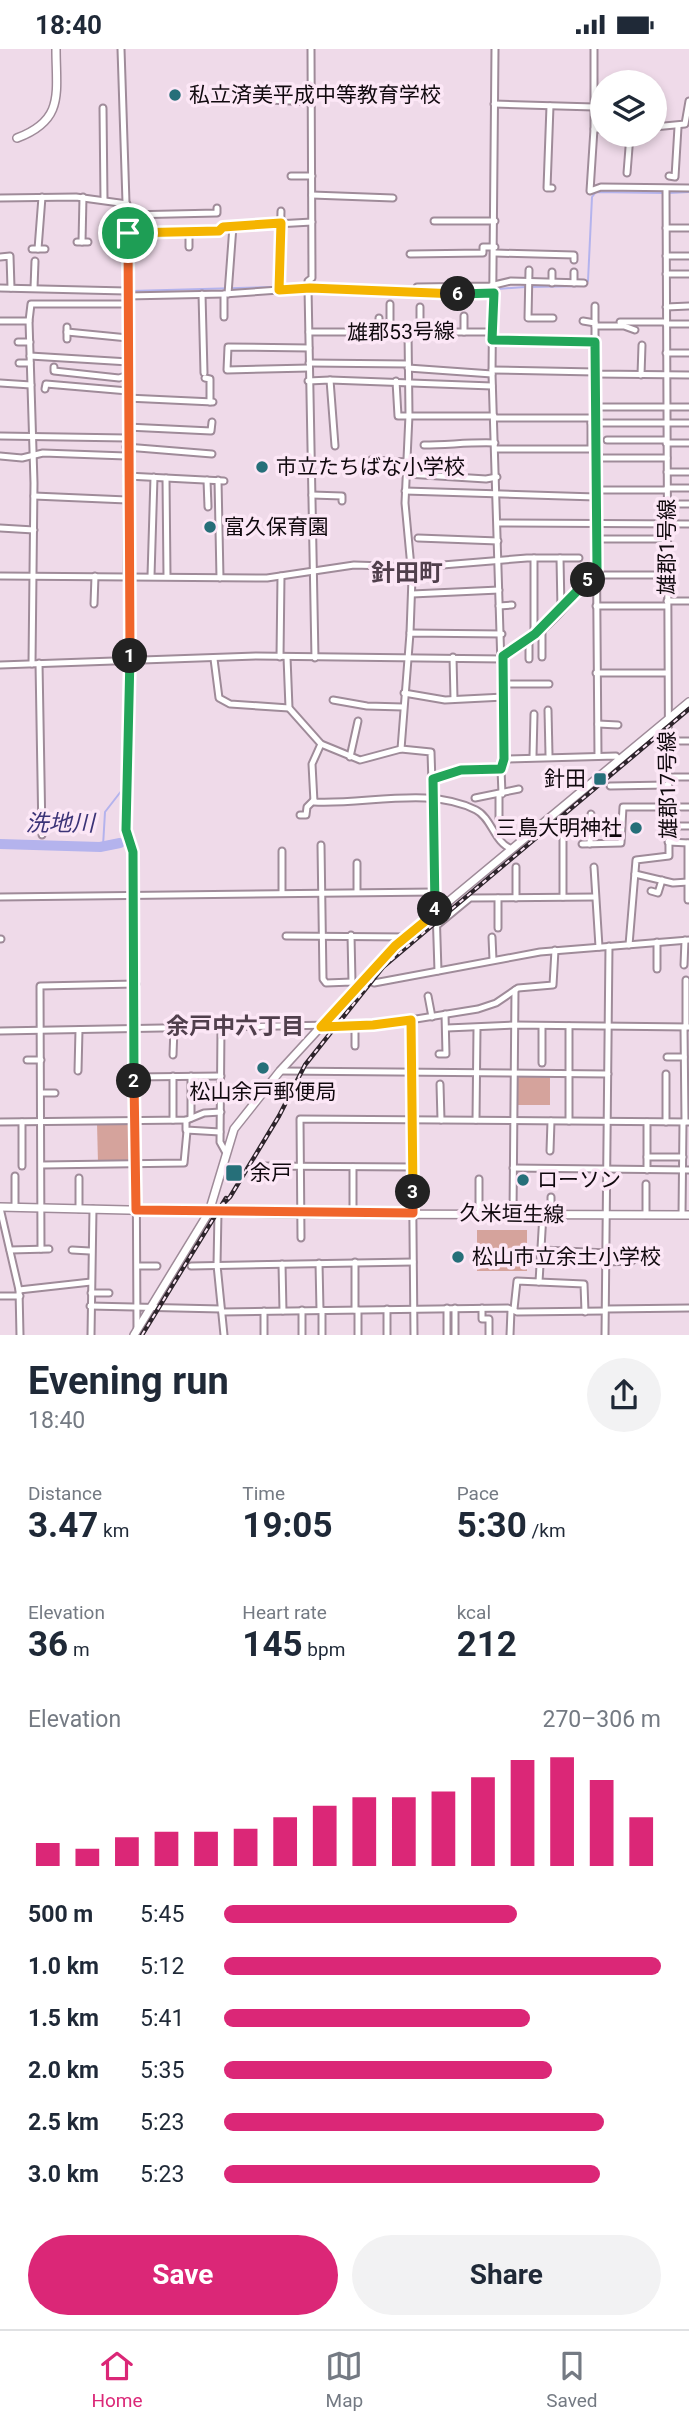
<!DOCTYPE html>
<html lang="en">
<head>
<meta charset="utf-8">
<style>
  :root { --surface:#fff; --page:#f2f2f3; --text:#1f2937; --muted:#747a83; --line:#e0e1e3; --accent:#db2777 }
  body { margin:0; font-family:Roboto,"Noto Sans JP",sans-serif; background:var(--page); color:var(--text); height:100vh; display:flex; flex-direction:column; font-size:26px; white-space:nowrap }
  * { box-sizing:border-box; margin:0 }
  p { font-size:23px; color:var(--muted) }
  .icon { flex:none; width:38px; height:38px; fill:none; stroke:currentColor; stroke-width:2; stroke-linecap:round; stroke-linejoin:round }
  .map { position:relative; height:1286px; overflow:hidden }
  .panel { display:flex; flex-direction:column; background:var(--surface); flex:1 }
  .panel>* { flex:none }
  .buttons { position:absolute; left:590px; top:21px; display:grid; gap:14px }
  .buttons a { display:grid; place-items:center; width:77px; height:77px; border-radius:50%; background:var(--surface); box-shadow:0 4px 10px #0003; font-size:35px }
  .pin { position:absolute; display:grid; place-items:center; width:60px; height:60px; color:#fff; margin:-30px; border:4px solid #fff; border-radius:50%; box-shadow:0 2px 7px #0007 }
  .km { position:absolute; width:35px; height:35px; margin:-18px; border-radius:50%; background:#222; color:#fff; font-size:19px; line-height:35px; text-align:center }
  .round { display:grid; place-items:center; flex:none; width:74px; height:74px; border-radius:37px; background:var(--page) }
  .summary { display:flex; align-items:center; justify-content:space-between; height:119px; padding:0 28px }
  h1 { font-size:38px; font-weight:700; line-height:52px }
  .metrics { display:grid; grid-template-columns:repeat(3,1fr); gap:10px; height:119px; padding:7px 28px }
  .metrics div { display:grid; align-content:center }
  .metrics b { font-size:35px; font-weight:700 }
  .metrics small { font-size:19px; font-weight:400 }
  .metrics p { font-size:19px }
  .chart { height:196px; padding:14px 28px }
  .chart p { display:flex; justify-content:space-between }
  .chart svg { width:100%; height:126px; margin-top:7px; stroke:var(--accent); stroke-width:6 }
  .action { display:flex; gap:14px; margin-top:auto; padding:14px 28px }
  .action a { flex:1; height:80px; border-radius:42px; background:var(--accent); color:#fff; font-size:28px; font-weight:700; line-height:80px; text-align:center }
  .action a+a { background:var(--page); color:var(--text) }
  ul { padding:0 28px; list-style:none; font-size:23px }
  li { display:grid; grid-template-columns:112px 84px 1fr; align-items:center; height:52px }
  li i { height:18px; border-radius:9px; background:var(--accent) }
  .status { display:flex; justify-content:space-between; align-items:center; height:49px; padding:0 35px; background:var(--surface); direction:ltr }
  .status svg { height:19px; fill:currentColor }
  .tab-bar { display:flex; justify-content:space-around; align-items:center; height:98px; border-top:2px solid var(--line); background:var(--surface); font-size:19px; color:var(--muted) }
  .tab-bar a { display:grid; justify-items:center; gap:4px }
  .tab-bar .selected { color:var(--accent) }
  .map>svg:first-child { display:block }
</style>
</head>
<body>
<div class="status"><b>18:40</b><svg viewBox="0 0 49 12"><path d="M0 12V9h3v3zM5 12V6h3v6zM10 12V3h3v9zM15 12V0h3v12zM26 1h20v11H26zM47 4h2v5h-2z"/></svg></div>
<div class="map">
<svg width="689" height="1286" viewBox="0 0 689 1286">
  <rect width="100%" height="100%" fill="#efdae9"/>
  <!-- green -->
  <g fill="#d5a39c">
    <rect x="515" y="1026" width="35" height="30"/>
    <path d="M97 1074 131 1076 132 1114H98Z"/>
    <rect x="477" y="1181" width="50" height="41"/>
  </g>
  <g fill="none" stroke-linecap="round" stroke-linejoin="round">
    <!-- stream -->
    <g stroke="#b4b3ed" stroke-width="2">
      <path d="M669 144 689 143"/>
      <path d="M311 236H321"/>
      <path d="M282 238 305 236"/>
      <path d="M531 238 583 237 588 232 592 148 596 143 663 144"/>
      <path d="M351 239 434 242 490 240"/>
      <path d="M498 240 525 238"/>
      <path d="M131 242 276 238"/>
      <path d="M103 797 105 763 122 741 124 729"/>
    </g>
    <!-- river -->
    <path stroke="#b4b3ed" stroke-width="10" d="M0 795 100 798 120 794"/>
    <!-- street casing -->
    <g stroke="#9f8b99" stroke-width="9">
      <g id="street">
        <path d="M121 0 128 215 127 528"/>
        <path d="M311 0 312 229 308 232V239L315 609"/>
        <path d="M594 0V80H602"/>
        <path d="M269 51 311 53"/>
        <path d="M494 55 594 58"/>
        <path d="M550 57 547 139H552"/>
        <path d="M103 59 104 151"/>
        <path d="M654 78 685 75 689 52"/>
        <path d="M594 80 590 142 601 138 689 139"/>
        <path d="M627 124 630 86"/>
        <path d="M291 127H312"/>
        <path d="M669 127 675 128 678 78"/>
        <path d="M312 146 393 149"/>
        <path d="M0 149 76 148 127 155"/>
        <path d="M127 166 217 164V159"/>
        <path d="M434 172H495"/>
        <path d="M666 179H689"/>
        <path d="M128 184 218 182 225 178 312 173"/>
        <path d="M77 193H88"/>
        <path d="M82 193 83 148"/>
        <path d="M189 198V183"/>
        <path d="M32 200H45"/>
        <path d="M38 200 42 148"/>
        <path d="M495 204 574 206V211"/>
        <path d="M410 205 483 204V198H495"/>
        <path d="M666 207H689"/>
        <path d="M0 208 10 207 11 239"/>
        <path d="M529 221 528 269H553"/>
        <path d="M552 223V234"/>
        <path d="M574 223V234"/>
        <path d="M666 225H689"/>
        <path d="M417 238 490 237 511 232 584 234"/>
        <path d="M0 239 126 242"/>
        <path d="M34 239 35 212"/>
        <path d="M310 239 436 246 494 244"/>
        <path d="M279 241 281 162"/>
        <path d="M202 245 204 324"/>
        <path d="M228 245 233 177"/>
        <path d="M126 247 224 245 308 239"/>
        <path d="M390 255V284"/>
        <path d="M595 257V294"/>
        <path d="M420 258V283"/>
        <path d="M666 258 689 257"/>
        <path d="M464 267V283"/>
        <path d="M224 268V245"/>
        <path d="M0 272H29L34 434 32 615"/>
        <path d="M29 272 31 255H126"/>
        <path d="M583 272 595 274"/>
        <path d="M620 273H666"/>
        <path d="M666 275H689"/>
        <path d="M595 277H624L635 281"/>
        <path d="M67 278V290"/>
        <path d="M67 283 128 289"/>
        <path d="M309 283H493"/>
        <path d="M408 283 409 366 405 454 412 529 410 584"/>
        <path d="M379 285V269"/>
        <path d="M492 291 595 294V325L689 326"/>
        <path d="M18 293H30"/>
        <path d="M666 304H689"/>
        <path d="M30 307 129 313"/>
        <path d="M19 314H30"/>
        <path d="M309 314 408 315"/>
        <path d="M54 318V322L119 329 129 326"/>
        <path d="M309 319 227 321 228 298 309 299"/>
        <path d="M408 319 492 325"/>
        <path d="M492 321 595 323"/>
        <path d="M595 325 598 707"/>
        <path d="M641 326 642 296"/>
        <path d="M205 329 210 330V353"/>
        <path d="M330 331 492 337"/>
        <path d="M308 332 330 331 335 397"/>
        <path d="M396 332 398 367H494"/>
        <path d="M0 334 31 336"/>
        <path d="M45 340 46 335 128 342"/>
        <path d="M127 349 213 353"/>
        <path d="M595 358H689"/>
        <path d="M494 369H591V374"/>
        <path d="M127 378 211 382 212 373"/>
        <path d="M0 387 127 389"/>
        <path d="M607 391H666"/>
        <path d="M666 394H689"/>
        <path d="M424 396C448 396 470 393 495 394"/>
        <path d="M126 398 212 405"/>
        <path d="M495 400H591V374H689"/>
        <path d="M0 407 22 409 43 404 126 407"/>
        <path d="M596 409H667"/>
        <path d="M371 411 407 413"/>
        <path d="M667 423H689"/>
        <path d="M407 425 486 430 497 428"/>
        <path d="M127 427 224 432"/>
        <path d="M166 429 167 527"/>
        <path d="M207 431 208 458"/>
        <path d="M218 431 220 529"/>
        <path d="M667 439H689"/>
        <path d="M596 441H667"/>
        <path d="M405 442 596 448"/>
        <path d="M312 446 342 447V452"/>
        <path d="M34 447 127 451"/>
        <path d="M667 455H689"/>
        <path d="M498 474 689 475"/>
        <path d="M0 479 34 481"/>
        <path d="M418 489 498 492"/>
        <path d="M596 490H667"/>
        <path d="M560 509 561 560"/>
        <path d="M596 526H667"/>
        <path d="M0 527 267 529 354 516 418 518 527 509H579"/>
        <path d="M151 527 154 428"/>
        <path d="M131 528 126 781 133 803 135 894 137 1280"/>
        <path d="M412 545 499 541"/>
        <path d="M667 552H689"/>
        <path d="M94 555 95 527"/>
        <path d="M499 557 512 556"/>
        <path d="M596 557H667"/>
        <path d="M534 587V509"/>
        <path d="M503 607C540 592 572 551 597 520"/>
        <path d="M280 608 281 527"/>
        <path d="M287 608 289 659 321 695 312 715 314 753C365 756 430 737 476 761 492 769 494 794 512 800"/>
        <path d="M453 608 454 650"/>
        <path d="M542 608V580"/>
        <path d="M214 610 219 649 230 655 289 659"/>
        <path d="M529 610V591"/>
        <path d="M39 614 42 786"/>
        <path d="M0 616 256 607 503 610"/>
        <path d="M596 624H667"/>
        <path d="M504 635H549"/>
        <path d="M404 644 445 651 504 648"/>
        <path d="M333 651 367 657 403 658"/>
        <path d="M548 661 549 706"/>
        <path d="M598 675 618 676"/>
        <path d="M668 692H689"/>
        <path d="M321 695 360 711 401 700"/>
        <path d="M533 707 534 665"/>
        <path d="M350 708 358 672"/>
        <path d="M504 710 616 707 619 710"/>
        <path d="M501 720 502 745"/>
        <path d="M668 728H689"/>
        <path d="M433 730 461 721H499L504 714 492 325 495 0"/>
        <path d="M610 737 668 736"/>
        <path d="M499 745V769"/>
        <path d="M475 749 519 740"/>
        <path d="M300 766H306L307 758 314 751"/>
        <path d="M601 777H621"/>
        <path d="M668 777H689"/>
        <path d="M668 793 689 794"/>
        <path d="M582 795 621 794 623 758H689"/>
        <path d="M590 795 591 765"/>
        <path d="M321 796 323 930 326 934 352 933 357 938"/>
        <path d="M282 802V844"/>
        <path d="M516 818V849"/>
        <path d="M594 818 599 898"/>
        <path d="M635 825 673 834 688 833"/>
        <path d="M651 842 658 844 662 831"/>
        <path d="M357 843V814"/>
        <path d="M0 848 435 843"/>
        <path d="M563 848V775L567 774"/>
        <path d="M498 849V879"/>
        <path d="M688 851V794"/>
        <path d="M436 877 470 849 595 848"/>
        <path d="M351 886 352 933"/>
        <path d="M286 887 407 888"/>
        <path d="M492 888 493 911"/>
        <path d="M0 890H1"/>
        <path d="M629 896 636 811 669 807 666 140"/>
        <path d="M684 916 685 891"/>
        <path d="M657 920V893"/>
        <path d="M438 922 431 703 401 700 410 584 502 585"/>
        <path d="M374 934 540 903 689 891"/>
        <path d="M428 947 432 968"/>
        <path d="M411 971 414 1286"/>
        <path d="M569 977V1072"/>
        <path d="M221 978 220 1093 225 1102"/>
        <path d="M684 978 685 1073"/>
        <path d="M686 978V931"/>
        <path d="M447 979 514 976 689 978"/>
        <path d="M0 982 385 975 478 960 496 954 518 939 553 936 555 901"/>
        <path d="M355 997V977"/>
        <path d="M439 1005H446L445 965"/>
        <path d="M173 1006 174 979"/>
        <path d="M667 1008H684"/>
        <path d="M27 1011H41"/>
        <path d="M542 1014V977"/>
        <path d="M78 1022 79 981"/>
        <path d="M280 1022 608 1025"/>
        <path d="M173 1027V1071"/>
        <path d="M191 1027V1069"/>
        <path d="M134 1028 221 1027"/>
        <path d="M440 1035 441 1071"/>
        <path d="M41 1044H55"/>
        <path d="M186 1071V1081L220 1083"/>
        <path d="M476 1071 477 979"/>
        <path d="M0 1073 187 1071 204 1064 221 1063"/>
        <path d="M22 1073V1117"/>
        <path d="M666 1073V1025"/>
        <path d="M550 1102 551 1072"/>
        <path d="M647 1108H683"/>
        <path d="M42 1116 184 1114 187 1082"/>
        <path d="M259 1117 413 1118"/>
        <path d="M353 1118V1164"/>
        <path d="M513 1119 689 1121"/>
        <path d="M647 1121V1073"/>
        <path d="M479 1130V1164"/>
        <path d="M646 1135V1166"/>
        <path d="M15 1158V1127"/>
        <path d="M0 1159 19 1241 20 1286"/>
        <path d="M79 1160V1129"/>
        <path d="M218 1163 217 1216 224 1286"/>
        <path d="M513 1165 515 941"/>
        <path d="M551 1165V1148"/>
        <path d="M682 1166 683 1073"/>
        <path d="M301 1189 300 1070 689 1073"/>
        <path d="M41 1200 40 937 136 935"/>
        <path d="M10 1201 49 1200"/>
        <path d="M72 1201 90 1202"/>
        <path d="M543 1201 607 1204"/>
        <path d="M355 1213V1261"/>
        <path d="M607 1213 632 1212"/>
        <path d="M319 1214 320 1261"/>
        <path d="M282 1215 283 1262"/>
        <path d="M138 1217H157"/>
        <path d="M191 1217 413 1213"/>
        <path d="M539 1233 584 1235 585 1263"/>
        <path d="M19 1241 91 1233"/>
        <path d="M91 1244H109"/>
        <path d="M0 1247H20"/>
        <path d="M90 1257 221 1260"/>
        <path d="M447 1259V1286"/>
        <path d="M455 1259V1286"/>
        <path d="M482 1259V1270H489V1286"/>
        <path d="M387 1260V1286"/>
        <path d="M514 1260 517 1232 539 1233 543 1165"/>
        <path d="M607 1260 689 1259"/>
        <path d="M302 1261V1286"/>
        <path d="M322 1261V1286"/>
        <path d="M358 1261V1286"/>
        <path d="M264 1262V1286"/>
        <path d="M222 1263 508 1259 517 1263 605 1262"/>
        <path d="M91 1286 93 1160"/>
        <path d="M510 1286 511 1261"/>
        <path d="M605 1286 609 897"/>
      </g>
    </g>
    <!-- secondary casing -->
    <g stroke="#9f8b99" stroke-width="10">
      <g id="secondary">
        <path d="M17 89C65 71 56 44 56 0"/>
        <path d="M0 1158 300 1165 689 1166"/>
        <path d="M134 1286 209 1163 234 1080 280 1022 395 897 689 653"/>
      </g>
    </g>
    <!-- street -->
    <use href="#street" stroke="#fff" stroke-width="5"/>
    <!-- secondary -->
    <use href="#secondary" stroke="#fff" stroke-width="7"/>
    <!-- rail casing -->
    <g stroke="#2d242b" stroke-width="4.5">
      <g id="rail">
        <path d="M221 1157 230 1148 279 1067 305 1016 383 918 689 660"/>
        <path d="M142 1286 226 1149"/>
      </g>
    </g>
    <!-- rail -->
    <use href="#rail" stroke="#fce7f6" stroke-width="2" stroke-dasharray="5" stroke-linecap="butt"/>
  </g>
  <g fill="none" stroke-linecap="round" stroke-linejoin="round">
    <!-- split-1 casing -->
    <g stroke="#fff" stroke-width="14">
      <path id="split-1" d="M128 184 130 607"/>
    </g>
    <!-- split-2 casing -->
    <g stroke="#fff" stroke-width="14">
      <path id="split-2" d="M130 607 126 781 133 803 134 1032"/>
    </g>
    <!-- split-3 casing -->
    <g stroke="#fff" stroke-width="14">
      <path id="split-3" d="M134 1032 136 1161 413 1164V1143"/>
    </g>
    <!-- split-4 casing -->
    <g stroke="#fff" stroke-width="14">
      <path id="split-4" d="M413 1143 411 971 373 976 321 978 395 897 435 864V860"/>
    </g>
    <!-- split-5 casing -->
    <g stroke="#fff" stroke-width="14">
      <path id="split-5" d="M435 860 433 730 461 721 501 720 504 710 503 607 535 585 588 531"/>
    </g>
    <!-- split-6 casing -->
    <g stroke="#fff" stroke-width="14">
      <path id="split-6" d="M458 245 494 244 492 291 595 293 597 520 588 531"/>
    </g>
    <!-- split-7 casing -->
    <g stroke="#fff" stroke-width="14">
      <path id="split-7" d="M128 184 219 182 223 178 281 174 279 241 310 239 458 245"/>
    </g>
    <!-- split-1 -->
    <use href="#split-1" stroke="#f0652b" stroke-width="9"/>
    <!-- split-2 -->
    <use href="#split-2" stroke="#22a559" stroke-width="9"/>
    <!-- split-3 -->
    <use href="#split-3" stroke="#f0652b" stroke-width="9"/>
    <!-- split-4 -->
    <use href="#split-4" stroke="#f5b400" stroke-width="9"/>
    <!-- split-5 -->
    <use href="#split-5" stroke="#22a559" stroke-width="9"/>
    <!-- split-6 -->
    <use href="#split-6" stroke="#22a559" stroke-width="9"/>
    <!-- split-7 -->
    <use href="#split-7" stroke="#f5b400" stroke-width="9"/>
  </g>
  <!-- markers -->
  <g fill="#266f79" stroke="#fce7f6" stroke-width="2.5">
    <circle cx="175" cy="46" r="7"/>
    <circle cx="262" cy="418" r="7"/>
    <circle cx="210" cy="478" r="7"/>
    <rect x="593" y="723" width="14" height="14" rx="3.5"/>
    <circle cx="636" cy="779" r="7"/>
    <circle cx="263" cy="1019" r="7"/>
    <rect x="225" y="1115" width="18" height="18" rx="3.5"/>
    <circle cx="523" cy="1131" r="7"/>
    <circle cx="458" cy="1208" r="7"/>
  </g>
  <g text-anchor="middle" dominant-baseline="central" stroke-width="7" stroke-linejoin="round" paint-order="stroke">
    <!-- poi labels -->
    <g font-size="21" fill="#10090e" stroke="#fce7f6" text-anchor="start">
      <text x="189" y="46">私立済美平成中等教育学校</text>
      <text x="276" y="418">市立たちばな小学校</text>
      <text x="224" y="478">富久保育園</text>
      <text x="586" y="730" text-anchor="end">針田</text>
      <text x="622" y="779" text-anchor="end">三島大明神社</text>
      <text x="263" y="1043" text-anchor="middle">松山余戸郵便局</text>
      <text x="250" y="1124">余戸</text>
      <text x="537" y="1131">ローソン</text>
      <text x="472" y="1208">松山市立余土小学校</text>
    </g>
    <!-- street labels -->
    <g font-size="21" fill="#10090e" stroke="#fce7f6">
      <text transform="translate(401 283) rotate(-1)">雄郡53号線</text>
      <text transform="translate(667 498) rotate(-90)">雄郡1号線</text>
      <text transform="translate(668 736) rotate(-91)">雄郡17号線</text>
      <text transform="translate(512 1165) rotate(1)">久米垣生線</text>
    </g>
    <!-- water labels -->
    <g font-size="23" font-style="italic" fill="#3b3377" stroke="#fce7f6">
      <text x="60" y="774">洗地川</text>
    </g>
    <!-- neighbourhood labels -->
    <g font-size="23" font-weight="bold" fill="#503f4c" stroke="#fce7f6">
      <text x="235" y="977">余戸中六丁目</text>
    </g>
    <!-- quarter labels -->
    <g font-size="24" font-weight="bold" fill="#503f4c" stroke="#fce7f6">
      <text x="407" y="524">針田町</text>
    </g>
  </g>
</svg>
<div class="buttons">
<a><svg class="icon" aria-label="layers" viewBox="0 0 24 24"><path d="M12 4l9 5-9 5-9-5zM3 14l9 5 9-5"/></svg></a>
</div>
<div class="pin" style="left:128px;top:184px;background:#1e9e55"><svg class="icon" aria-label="arrive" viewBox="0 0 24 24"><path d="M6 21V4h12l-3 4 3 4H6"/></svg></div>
<b class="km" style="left:130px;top:607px">1</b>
<b class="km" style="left:134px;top:1032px">2</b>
<b class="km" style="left:413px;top:1143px">3</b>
<b class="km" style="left:435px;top:860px">4</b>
<b class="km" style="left:588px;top:531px">5</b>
<b class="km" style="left:458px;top:245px">6</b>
</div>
<section class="panel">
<div class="summary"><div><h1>Evening run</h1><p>18:40</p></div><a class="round"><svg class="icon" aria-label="share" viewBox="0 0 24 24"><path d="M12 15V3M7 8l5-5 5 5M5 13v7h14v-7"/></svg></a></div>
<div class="metrics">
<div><p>Distance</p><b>3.47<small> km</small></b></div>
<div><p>Time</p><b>19:05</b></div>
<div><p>Pace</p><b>5:30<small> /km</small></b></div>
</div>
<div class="metrics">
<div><p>Elevation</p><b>36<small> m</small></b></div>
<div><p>Heart rate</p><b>145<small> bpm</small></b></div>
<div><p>kcal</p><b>212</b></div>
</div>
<div class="chart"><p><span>Elevation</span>270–306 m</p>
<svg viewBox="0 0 160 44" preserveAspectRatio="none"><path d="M5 44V36M15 44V38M25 44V34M35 44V32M45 44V32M55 44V31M65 44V27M75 44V23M85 44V20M95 44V20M105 44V18M115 44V13M125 44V7M135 44V6M145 44V14M155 44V27"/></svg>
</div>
<ul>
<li><b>500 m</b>5:45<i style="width:67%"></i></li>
<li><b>1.0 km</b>5:12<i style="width:100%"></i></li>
<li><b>1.5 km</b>5:41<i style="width:70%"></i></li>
<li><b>2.0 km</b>5:35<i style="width:75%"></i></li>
<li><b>2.5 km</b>5:23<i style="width:87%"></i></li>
<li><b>3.0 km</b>5:23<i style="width:86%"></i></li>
</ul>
<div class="action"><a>Save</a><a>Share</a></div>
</section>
<nav class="tab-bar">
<a class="selected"><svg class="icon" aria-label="home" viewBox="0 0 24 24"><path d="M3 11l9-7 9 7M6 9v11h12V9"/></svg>Home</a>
<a><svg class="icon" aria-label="map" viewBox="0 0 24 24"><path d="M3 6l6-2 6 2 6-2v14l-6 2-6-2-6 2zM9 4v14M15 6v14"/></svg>Map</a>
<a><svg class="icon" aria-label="saved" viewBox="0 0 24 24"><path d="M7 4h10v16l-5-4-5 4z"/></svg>Saved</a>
</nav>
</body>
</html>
